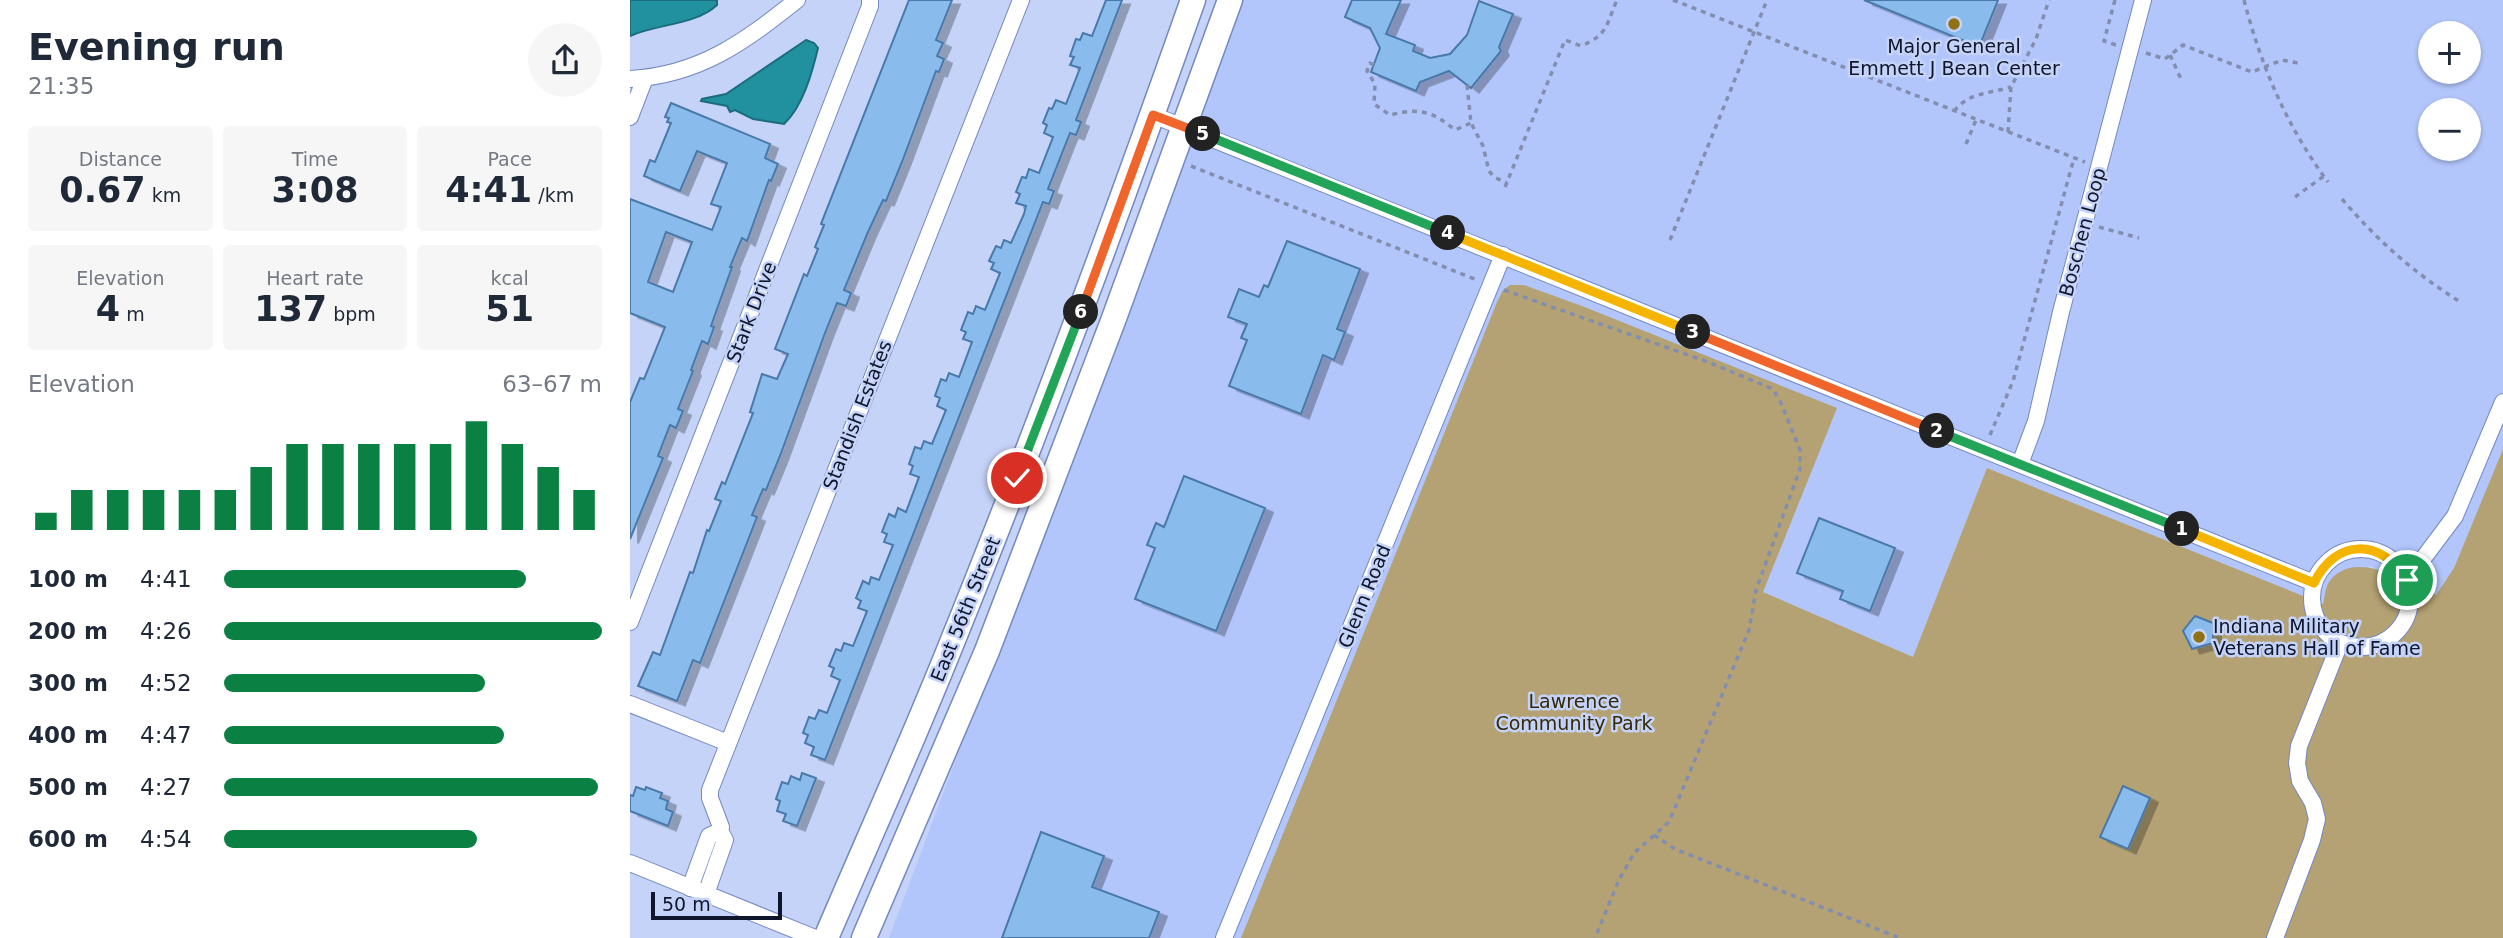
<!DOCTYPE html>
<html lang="en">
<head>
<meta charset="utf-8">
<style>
  :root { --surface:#fff; --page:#f6f6f7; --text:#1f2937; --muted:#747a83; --accent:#0b8043 }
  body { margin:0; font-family:"DejaVu Sans",sans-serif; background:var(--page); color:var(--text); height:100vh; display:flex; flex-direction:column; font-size:26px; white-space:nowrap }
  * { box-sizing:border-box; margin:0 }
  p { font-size:23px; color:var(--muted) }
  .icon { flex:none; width:38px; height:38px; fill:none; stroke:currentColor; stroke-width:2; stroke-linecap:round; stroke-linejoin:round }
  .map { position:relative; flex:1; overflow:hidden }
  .details { display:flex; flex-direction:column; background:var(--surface); width:630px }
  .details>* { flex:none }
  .tools { position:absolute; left:1788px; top:21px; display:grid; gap:14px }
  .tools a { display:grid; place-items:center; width:63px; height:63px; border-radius:50%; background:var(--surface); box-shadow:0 2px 5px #0004; font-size:35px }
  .scale { position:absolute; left:21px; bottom:18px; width:131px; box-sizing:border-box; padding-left:7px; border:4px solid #0f162c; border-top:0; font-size:19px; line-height:24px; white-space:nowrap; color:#0f162c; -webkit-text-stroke:5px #c5d3f8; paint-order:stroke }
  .pin { position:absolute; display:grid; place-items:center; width:60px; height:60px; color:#fff; margin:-30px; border:4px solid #fff; border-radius:50%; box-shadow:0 2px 7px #0007 }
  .km { position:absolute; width:35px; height:35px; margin:-18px; border-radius:50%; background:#222; color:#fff; font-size:19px; line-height:35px; text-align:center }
  .round { display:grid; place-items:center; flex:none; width:74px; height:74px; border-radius:37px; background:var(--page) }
  .headline { display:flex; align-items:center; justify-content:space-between; height:119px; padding:0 28px }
  h1 { font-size:38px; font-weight:700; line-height:52px }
  .metrics { display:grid; grid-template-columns:repeat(3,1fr); gap:10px; height:119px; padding:7px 28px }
  .metrics div { display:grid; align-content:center; border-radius:7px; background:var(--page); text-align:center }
  .metrics b { font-size:35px; font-weight:700 }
  .metrics small { font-size:19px; font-weight:400 }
  .metrics p { font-size:19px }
  .chart { height:196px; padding:14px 28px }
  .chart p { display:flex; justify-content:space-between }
  .chart svg { width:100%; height:126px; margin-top:7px; stroke:var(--accent); stroke-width:6 }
  ul { padding:0 28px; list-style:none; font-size:23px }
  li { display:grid; grid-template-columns:112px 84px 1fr; align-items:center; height:52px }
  li i { height:18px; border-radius:9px; background:var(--accent) }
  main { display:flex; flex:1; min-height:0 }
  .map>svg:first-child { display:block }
</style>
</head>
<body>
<main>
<section class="details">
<div class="headline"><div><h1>Evening run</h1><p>21:35</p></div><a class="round"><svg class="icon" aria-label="share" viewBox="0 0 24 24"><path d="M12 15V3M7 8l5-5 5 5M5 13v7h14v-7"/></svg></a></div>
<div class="metrics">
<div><p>Distance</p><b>0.67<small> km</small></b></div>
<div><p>Time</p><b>3:08</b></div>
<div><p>Pace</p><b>4:41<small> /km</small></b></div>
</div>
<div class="metrics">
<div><p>Elevation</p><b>4<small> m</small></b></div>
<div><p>Heart rate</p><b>137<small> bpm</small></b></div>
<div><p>kcal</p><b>51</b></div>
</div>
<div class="chart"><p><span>Elevation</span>63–67 m</p>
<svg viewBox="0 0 160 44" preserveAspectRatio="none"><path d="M5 44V38M15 44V30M25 44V30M35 44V30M45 44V30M55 44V30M65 44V22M75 44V14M85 44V14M95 44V14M105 44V14M115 44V14M125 44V6M135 44V14M145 44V22M155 44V30"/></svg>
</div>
<ul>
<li><b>100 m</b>4:41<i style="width:80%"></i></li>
<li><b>200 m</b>4:26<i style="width:100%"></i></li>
<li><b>300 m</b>4:52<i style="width:69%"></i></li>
<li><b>400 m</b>4:47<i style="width:74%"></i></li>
<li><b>500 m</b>4:27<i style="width:99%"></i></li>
<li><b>600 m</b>4:54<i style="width:67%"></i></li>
</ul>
</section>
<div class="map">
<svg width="1873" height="938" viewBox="0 0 1873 938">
  <defs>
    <filter id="shadow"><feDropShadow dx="8" dy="4.5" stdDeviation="0" flood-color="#0004"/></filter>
  </defs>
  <rect width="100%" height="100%" fill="#c5d3f8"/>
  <!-- built -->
  <path fill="#b2c6fc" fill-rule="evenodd" d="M610 0H1873V449L1824 568 1806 595 1740 566 1693 604 1357 468 1283 657 1133 592 873 290 611 938H259ZM1801 33H1839V72H1801ZM1801 110H1839V149H1801Z"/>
  <!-- green -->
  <path fill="#b4a274" d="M880 285H894L952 306 1207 408 1133 592 1283 657 1357 468 1693 604C1695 597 1695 588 1699 582 1724 547 1777 582 1806 595L1824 568 1873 449V938H611L867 302 873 290Z"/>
  <!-- water -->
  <g fill="#2191a0" stroke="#1c6c7d" stroke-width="2">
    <path d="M0 0H87V5C66 25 26 24 0 36Z"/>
    <path d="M176 40 184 43 188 48C182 73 173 106 154 124L123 119 105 110 100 112 97 106 71 101 72 99 96 94Z"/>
  </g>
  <!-- building -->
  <g fill="#8abbed" stroke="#4a79a8" stroke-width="2" fill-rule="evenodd" filter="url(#shadow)">
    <path d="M279 0H322L306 40 313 43 307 56 314 59 309 72 306 71 272 162 256 201 253 200 238 232 214 290 221 293 216 306 207 303 195 333 150 456 136 490 133 489 122 515 127 517 70 663 63 660 47 701 8 686 23 652 30 655 55 586 60 572 63 573 77 530 79 531 91 501 85 499 92 482 95 484 123 413 120 412 132 374 147 379 158 354 145 349 174 274 177 276 188 249 185 247 194 225 191 224Z"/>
    <path d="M476 0H492L446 120 451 122 446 135 440 133 418 189 424 191 419 204 413 202 391 258 195 760 181 755 184 747 175 743 178 735 173 733 179 717 185 719 189 710 197 713 210 680 201 676 204 668 199 666 206 649 211 651 214 643 223 646 237 611 228 608 231 601 226 598 233 581 239 584 241 577 249 580 263 545 254 542 257 534 252 532 259 514 265 517 268 508 276 512 289 477 280 474 283 466 279 464 285 447 291 449 294 441 302 444 316 410 307 406 310 398 305 396 311 379 316 381 319 373 329 377 342 342 333 339 336 332 331 330 338 312 343 314 346 306 355 310 370 273 361 269 364 263 359 261 366 246 371 248 374 240 381 243 394 214 396 206 386 203 390 194 386 192 392 177 396 178 399 169 409 173 423 137 414 133 417 125 413 123 419 108 422 109 426 100 436 104 450 68 440 65 444 57 440 56 446 39 450 40 453 33 462 36Z"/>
    <path d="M722 0H771L756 34 785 45 783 51 800 58 820 54 837 35 849 1 883 14 869 47 871 51 841 88 819 71 790 82 786 91 741 72 750 48 740 28 715 17Z"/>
    <path d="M1234 0H1368L1349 47Z"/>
    <path d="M41 103 140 144 135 158 148 164 141 181 139 180 117 241 112 238 100 267H102L81 326 84 327 78 344 72 341 61 370 63 371 48 409 53 411 46 428 40 425 28 456 33 458 0 539V402L10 378 14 379 35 327 0 313V199L82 230 91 207 81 204 97 163 67 151 50 191 14 176 20 160 25 162 41 123 37 122 39 118 35 117ZM36 232 62 242 43 292 18 282Z"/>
    <path d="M657 241 730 269 707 329 715 332 704 360 693 355 671 414 599 386 617 340 611 338 617 324 598 317 609 289 629 297 634 285 638 287Z"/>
    <path d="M554 476 635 508 586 631 505 599 525 548 517 545 526 523 534 527Z"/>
    <path d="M1189 518 1265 548 1240 611 1210 599 1213 591 1167 573Z"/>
    <path d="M1565 616 1583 623V643L1562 649 1553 631Z"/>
    <path d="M172 773 186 778 167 826 153 821 156 814 147 811 150 801 146 799 152 782 158 784 161 776 170 780Z"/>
    <path d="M1493 786 1520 798 1498 849 1470 837Z"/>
    <path d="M6 787 15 790 16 787 32 793 30 798 38 801 36 809 43 812 38 826 0 811V795L3 796Z"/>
    <path d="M411 832 474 856 462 887 529 912 519 938H372Z"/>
  </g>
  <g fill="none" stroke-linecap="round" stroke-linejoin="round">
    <!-- street casing -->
    <g stroke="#7488c1" stroke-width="18">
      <g id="street">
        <path d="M0 79C70 75 114 42 167 0"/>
        <path d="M523 115 1684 583"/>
        <path d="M0 117 15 78"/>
        <path d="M1390 464 1406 421 1431 312 1513 0"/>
        <circle cx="1731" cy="598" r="49"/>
        <path d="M1777 580 1825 516 1873 402"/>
        <path d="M0 622 240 6V0"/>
        <path d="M0 704 98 743"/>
        <path d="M0 863 185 938"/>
        <path d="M60 888 79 836 90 831"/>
        <path d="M76 894 95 840 90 831 91 827 80 798V790L391 0"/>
        <path d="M594 938 873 255"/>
        <path d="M1645 938 1682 840 1687 819 1683 803 1670 781 1667 763 1669 746 1710 643"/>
      </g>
    </g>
    <!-- primary casing -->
    <g stroke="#7488c1" stroke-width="27">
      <g id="primary">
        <path d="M196 938C237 842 280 747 319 650 406 436 486 218 563 0"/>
        <path d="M234 938 357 651 483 321 600 0"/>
      </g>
    </g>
    <!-- path -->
    <g stroke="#838eae" stroke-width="3.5" stroke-dasharray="5 5" stroke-linecap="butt">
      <path d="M1043 0 1455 162"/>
      <path d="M1485 0 1474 41 1486 45"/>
      <path d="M1614 0C1631 66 1657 127 1698 182"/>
      <path d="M1516 53 1535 59 1553 45 1622 72 1652 60 1668 63"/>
      <path d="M1540 55 1551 79"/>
      <path d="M744 65 740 63 737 71 745 84 744 104 760 115C789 108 801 110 825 130L841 123"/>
      <path d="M837 85 841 123 853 146 859 171 864 177 877 183"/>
      <path d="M1324 111C1340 92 1358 94 1381 87"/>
      <path d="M1378 132 1381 87 1406 39 1419 0"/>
      <path d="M1336 144 1346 120"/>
      <path d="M561 166 847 280"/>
      <path d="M875 187 935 40 951 46C978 35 976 25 987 0"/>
      <path d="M1665 197 1694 176"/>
      <path d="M1712 199C1748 241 1785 274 1832 303"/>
      <path d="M1469 227 1509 238"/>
      <path d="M1040 240 1137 0"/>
      <path d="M874 290 1078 362 1143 389 1151 403 1170 450V469L1126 590 1119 630 1039 822 1004 853 989 880 965 938"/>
      <path d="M1360 435 1383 381 1444 158"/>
      <path d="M1024 835 1045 849 1270 938"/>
    </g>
    <!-- street -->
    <use href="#street" stroke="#fff" stroke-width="16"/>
    <!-- primary -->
    <use href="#primary" stroke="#fff" stroke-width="24"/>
  </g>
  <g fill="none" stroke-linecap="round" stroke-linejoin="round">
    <!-- split-1 casing -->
    <g stroke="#fff" stroke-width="14">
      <path id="split-1" d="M1552 529 1684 583C1706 538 1751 538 1777 580"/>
    </g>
    <!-- split-2 casing -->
    <g stroke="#fff" stroke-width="14">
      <path id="split-2" d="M1307 431 1552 529"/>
    </g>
    <!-- split-3 casing -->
    <g stroke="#fff" stroke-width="14">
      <path id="split-3" d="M1063 332 1307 431"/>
    </g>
    <!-- split-4 casing -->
    <g stroke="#fff" stroke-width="14">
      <path id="split-4" d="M818 233 1063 332"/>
    </g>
    <!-- split-5 casing -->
    <g stroke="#fff" stroke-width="14">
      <path id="split-5" d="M573 134 818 233"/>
    </g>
    <!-- split-6 casing -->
    <g stroke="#fff" stroke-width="14">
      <path id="split-6" d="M451 312 523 115 573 134"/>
    </g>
    <!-- split-7 casing -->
    <g stroke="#fff" stroke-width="14">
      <path id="split-7" d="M387 478 451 312"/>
    </g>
    <!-- split-1 -->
    <use href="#split-1" stroke="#f5b400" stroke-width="9"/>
    <!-- split-2 -->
    <use href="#split-2" stroke="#22a559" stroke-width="9"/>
    <!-- split-3 -->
    <use href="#split-3" stroke="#f0652b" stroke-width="9"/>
    <!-- split-4 -->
    <use href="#split-4" stroke="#f5b400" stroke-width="9"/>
    <!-- split-5 -->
    <use href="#split-5" stroke="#22a559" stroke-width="9"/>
    <!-- split-6 -->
    <use href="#split-6" stroke="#f0652b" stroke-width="9"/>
    <!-- split-7 -->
    <use href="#split-7" stroke="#22a559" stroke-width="9"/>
  </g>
  <!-- markers -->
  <g fill="#8f7116" stroke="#c5d3f8" stroke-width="2.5">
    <circle cx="1324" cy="24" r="7"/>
    <circle cx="1569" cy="637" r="7"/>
  </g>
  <g text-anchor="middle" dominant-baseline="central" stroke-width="5" stroke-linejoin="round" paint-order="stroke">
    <!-- poi labels -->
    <g font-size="19" fill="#0f162c" stroke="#c5d3f8">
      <text x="1324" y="46">Major General<tspan x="1324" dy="22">Emmett J Bean Center</tspan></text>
      <text x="1583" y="626" text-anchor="start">Indiana Military<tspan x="1583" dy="22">Veterans Hall of Fame</tspan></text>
    </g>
    <!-- street labels -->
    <g font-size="19" fill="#0f162c" stroke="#c5d3f8">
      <text transform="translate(1452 232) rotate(-75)">Boschen Loop</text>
      <text transform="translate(121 312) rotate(-69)">Stark Drive</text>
      <text transform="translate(227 415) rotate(-69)">Standish Estates</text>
      <text transform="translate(734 596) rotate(-68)">Glenn Road</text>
      <text transform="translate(335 609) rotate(-68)">East 56th Street</text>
    </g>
    <!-- park labels -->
    <g font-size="19" fill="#352908" stroke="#c5d3f8">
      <text x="944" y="701">Lawrence<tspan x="944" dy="22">Community Park</tspan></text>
    </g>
  </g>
</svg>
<div class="tools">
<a>+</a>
<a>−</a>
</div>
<div class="scale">50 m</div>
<div class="pin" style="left:1777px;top:580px;background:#1e9e55"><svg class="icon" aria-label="arrive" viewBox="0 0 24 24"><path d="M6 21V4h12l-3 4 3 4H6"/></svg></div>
<div class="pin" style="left:387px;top:478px;background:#d93025"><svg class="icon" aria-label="check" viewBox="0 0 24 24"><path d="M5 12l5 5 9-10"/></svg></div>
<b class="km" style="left:1552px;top:529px">1</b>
<b class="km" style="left:1307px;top:431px">2</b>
<b class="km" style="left:1063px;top:332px">3</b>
<b class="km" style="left:818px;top:233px">4</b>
<b class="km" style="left:573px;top:134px">5</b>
<b class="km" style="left:451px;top:312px">6</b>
</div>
</main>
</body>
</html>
